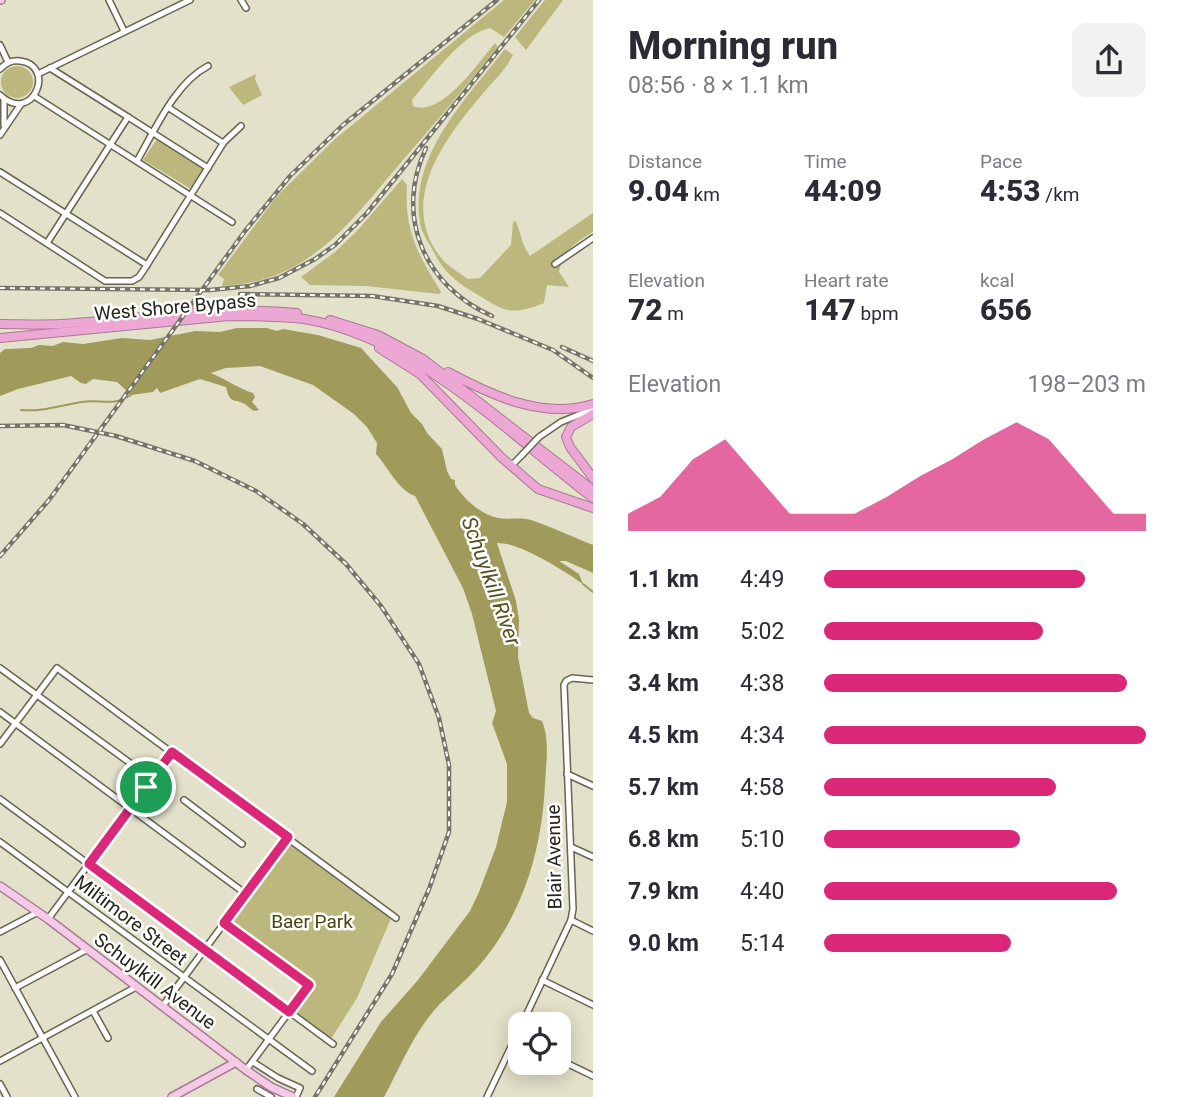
<!DOCTYPE html>
<html lang="en">
<head>
<meta charset="utf-8">
<style>
  :root { --surface:#fff; --page:#f2f2f3; --text:#2b2b33; --muted:#7c7c81; --accent:#db2777 }
  body { margin:0; font-family:Roboto,sans-serif; background:var(--page); color:var(--text); height:100vh; display:flex; flex-direction:column; font-size:26px; white-space:nowrap }
  * { box-sizing:border-box; margin:0 }
  p { font-size:23px; color:var(--muted) }
  .icon { flex:none; width:38px; height:38px; fill:none; stroke:currentColor; stroke-width:2; stroke-linecap:round; stroke-linejoin:round }
  .map { position:relative; flex:1; overflow:hidden }
  .details { display:flex; flex-direction:column; background:var(--surface); width:588px }
  .details>* { flex:none }
  .buttons { position:absolute; left:508px; top:1012px; display:grid; gap:14px }
  .buttons a { display:grid; place-items:center; width:63px; height:63px; border-radius:14px; background:var(--surface); box-shadow:0 4px 18px #0003; font-size:35px }
  .pin { position:absolute; display:grid; place-items:center; width:60px; height:60px; color:#fff; margin:-30px; border:4px solid #fff; border-radius:50%; box-shadow:0 2px 7px #0007 }
  .round { display:grid; place-items:center; flex:none; width:74px; height:74px; border-radius:14px; background:var(--page) }
  .head { display:flex; align-items:center; justify-content:space-between; height:119px; padding:0 35px }
  h1 { font-size:38px; font-weight:800; line-height:52px }
  .stats { display:grid; grid-template-columns:repeat(3,1fr); gap:10px; height:119px; padding:7px 35px }
  .stats div { display:grid; align-content:center }
  .stats b { font-size:30px; font-weight:800 }
  .stats small { font-size:19px; font-weight:400 }
  .stats p { font-size:19px }
  .chart { height:196px; padding:14px 35px }
  .chart p { display:flex; justify-content:space-between }
  .chart svg { width:100%; height:126px; margin-top:7px; fill:var(--accent); opacity:.7 }
  ul { padding:0 35px; list-style:none; font-size:23px }
  li { display:grid; grid-template-columns:112px 84px 1fr; align-items:center; height:52px }
  li i { height:18px; border-radius:9px; background:var(--accent) }
  main { display:flex; flex:1; min-height:0 }
  .map>svg:first-child { display:block }
</style>
</head>
<body>
<main>
<div class="map">
<svg width="593" height="1097" viewBox="0 0 593 1097">
  <rect width="100%" height="100%" fill="#e3e1ca"/>
  <!-- green -->
  <g fill="#bcb77d">
    <path d="M504 0H535L504 37 490 28C462 33 430 79 412 100L413 106C441 118 479 62 495 43L498 47C465 87 432 127 398 166 347 226 308 282 222 286L224 279 218 275 277 196 335 139Z"/>
    <path d="M545 0H563L526 50 515 37Z"/>
    <path d="M505 49 513 55C505 71 491 83 480 97 442 142 397 203 442 259 449 267 460 273 468 279L480 278 511 245 513 222 516 221 524 246 530 256 593 213V232C575 243 563 250 559 272L569 287 547 285 544 303C507 318 502 309 470 290 452 280 440 266 431 247 427 240 421 231 420 223 409 155 467 98 505 49Z"/>
    <circle cx="17" cy="82" r="16"/>
    <path d="M256 74 255 79 262 95 243 105 229 87Z"/>
    <path d="M157 139 204 168 191 189 143 160Z"/>
    <path d="M402 179 407 185C404 231 418 254 441 292L439 294 366 286 310 285 301 277 335 252 358 230Z"/>
    <path d="M290 842 391 918 357 998 331 1039 293 1012 315 983 231 921Z"/>
  </g>
  <!-- water -->
  <path fill="#a09b5b" d="M237 328H267L277 331 283 329 318 335 361 348 397 387 411 413 422 424 427 433 442 449 447 471 451 479 455 480V485C464 499 480 514 498 518 508 520 519 517 531 520 552 527 573 537 593 545V573L566 561H559L579 574 583 584C564 571 519 542 497 543L516 601 519 620 518 657 529 713 533 718 542 721C550 740 546 763 545 784 542 851 522 918 476 969 460 987 442 999 428 1018 410 1042 398 1071 384 1097H334L381 1022 418 980 470 911 479 892 496 847 507 802V764L492 723 496 711 472 614 463 588 415 496C398 490 388 467 376 454L377 443 367 427 354 414 313 385 260 366 226 368 211 373C226 379 237 388 253 393L255 397 252 402 259 410 254 411C250 409 248 406 245 404 234 398 230 405 226 387L200 379 160 393 157 388 153 392 131 395 117 382 93 379 86 384 81 383 71 376 18 389 0 396V353L5 349 31 348 39 345 53 346 63 342 83 344 122 338 150 340 195 331 220 332Z"/>
  <g fill="none" stroke-linecap="round" stroke-linejoin="round">
    <!-- stream -->
    <g stroke="#a09b5b" stroke-width="2">
      <path d="M21 410C43 412 61 405 82 402 101 399 112 407 131 395"/>
      <path d="M583 584 593 592"/>
    </g>
    <!-- minor casing -->
    <g stroke="#676551" stroke-width="8">
      <g id="minor">
        <path d="M109 0 124 31"/>
        <path d="M241 0 246 8"/>
        <path d="M0 45 8 62"/>
        <path d="M0 69C6 63 11 60 20 61 57 65 33 126 0 95"/>
        <path d="M38 74 190 0"/>
        <path d="M34 96 232 222"/>
        <path d="M4 99V125"/>
        <path d="M169 108 223 143"/>
        <path d="M128 117 208 168"/>
        <path d="M0 135 21 104"/>
        <path d="M137 161C155 130 175 83 208 66"/>
        <path d="M0 172 147 265"/>
        <path d="M0 213 105 281H132L139 277 147 265 224 142 241 126"/>
        <path d="M47 243 128 117 50 68"/>
        <path d="M555 264 593 238"/>
        <path d="M539 437 561 422 593 409"/>
        <path d="M512 465 522 455"/>
        <path d="M0 668 152 779"/>
        <path d="M0 712 246 894"/>
        <path d="M0 744 57 668 396 918"/>
        <path d="M567 774 593 786"/>
        <path d="M0 799 333 1044"/>
        <path d="M184 800 242 844"/>
        <path d="M0 842 312 1071"/>
        <path d="M571 847 593 857"/>
        <path d="M48 919 172 752"/>
        <path d="M571 920 593 931"/>
        <path d="M224 923 309 985 246 1070"/>
        <path d="M0 932 38 912"/>
        <path d="M0 960 75 1097"/>
        <path d="M542 980 593 1005"/>
        <path d="M15 988 86 950"/>
        <path d="M162 1007 288 837"/>
        <path d="M93 1011 108 1038"/>
        <path d="M522 1024 571 920 573 909 564 685 566 681 572 678 593 680"/>
        <path d="M558 1059 593 1076"/>
        <path d="M0 1061 136 987"/>
        <path d="M253 1062 278 1078 300 1088 296 1097"/>
        <path d="M0 1084 7 1097"/>
        <path d="M257 1089 271 1097"/>
        <path d="M487 1097 520 1028"/>
      </g>
    </g>
    <!-- major casing -->
    <g stroke="#a77a94" stroke-width="10">
      <g id="major">
        <path d="M0 0H1"/>
        <path d="M0 886 48 919 246 1070 271 1087 293 1097"/>
        <path d="M172 1097 236 1062"/>
      </g>
    </g>
    <!-- highway casing -->
    <g stroke="#a77a94" stroke-width="10">
      <g id="highway">
        <path d="M330 320 378 335 423 359 593 490"/>
        <path d="M0 324C20 324 40 325 60 324 139 319 218 305 297 313"/>
        <path d="M0 338 229 316C254 316 279 316 304 319 415 337 506 432 593 498"/>
        <path d="M379 348 420 374 501 457 538 489 593 508"/>
        <path d="M448 372C491 395 543 420 593 404"/>
        <path d="M593 414 571 427 566 437 570 447 593 478"/>
      </g>
    </g>
    <!-- minor -->
    <use href="#minor" stroke="#fff" stroke-width="5"/>
    <!-- major -->
    <use href="#major" stroke="#f4cae6" stroke-width="7"/>
    <!-- highway -->
    <use href="#highway" stroke="#eca7d5" stroke-width="8"/>
    <!-- rail casing -->
    <g stroke="#767465" stroke-width="4.5">
      <g id="rail">
        <path d="M426 148C394 216 424 286 492 316"/>
        <path d="M0 288 210 290 250 286 279 278 315 259 335 245 367 213 539 0"/>
        <path d="M240 294 372 296 438 306 478 319 553 350 593 378"/>
        <path d="M562 347 593 361"/>
        <path d="M0 426 63 425 116 436 195 461 256 491 303 524 346 564 381 606 419 664 439 718 449 765V832L429 889 392 974 315 1097"/>
        <path d="M0 556 49 500 245 231 290 176 343 125 497 0"/>
      </g>
    </g>
    <!-- rail -->
    <use href="#rail" stroke="#fff" stroke-width="2" stroke-dasharray="5" stroke-linecap="butt"/>
    <!-- minor-bridge casing -->
    <g stroke="#676551" stroke-width="8" stroke-linecap="butt">
      <path id="minor-bridge" d="M522 455 539 437"/>
    </g>
    <!-- minor-bridge -->
    <use href="#minor-bridge" stroke="#fff" stroke-width="5"/>
  </g>
  <g fill="none" stroke-linecap="round" stroke-linejoin="round">
    <!-- route casing -->
    <g stroke="#fff" stroke-width="14">
      <path id="route" d="M172 752 288 837 224 923 309 985 289 1012 89 864Z"/>
    </g>
    <!-- route -->
    <use href="#route" stroke="#db2777" stroke-width="9"/>
  </g>
  <g text-anchor="middle" dominant-baseline="central" stroke-width="5" stroke-linejoin="round" paint-order="stroke">
    <!-- street labels -->
    <g font-size="19" fill="#26251c" stroke="#fff">
      <text transform="translate(175 307) rotate(-5)">West Shore Bypass</text>
      <text transform="translate(554 857) rotate(-91)">Blair Avenue</text>
      <text transform="translate(131 920) rotate(37)">Miltimore Street</text>
      <text transform="translate(155 981) rotate(37)">Schuylkill Avenue</text>
    </g>
    <!-- park labels -->
    <g font-size="19" fill="#4a4613" stroke="#fff">
      <text x="312" y="921">Baer Park</text>
    </g>
    <!-- water labels -->
    <g font-size="21" font-style="italic" fill="#555120" stroke="#fff">
      <text transform="translate(491 581) rotate(70)">Schuylkill River</text>
    </g>
  </g>
</svg>
<div class="buttons">
<a><svg class="icon" aria-label="locate" viewBox="0 0 24 24"><circle cx="12" cy="12" r="6"/><path d="M12 2v4M12 18v4M2 12h4M18 12h4"/></svg></a>
</div>
<div class="pin" style="left:146px;top:787px;background:#1e9e55"><svg class="icon" aria-label="arrive" viewBox="0 0 24 24"><path d="M6 21V4h12l-3 4 3 4H6"/></svg></div>
</div>
<section class="details">
<div class="head"><div><h1>Morning run</h1><p>08:56 · 8 × 1.1 km</p></div><a class="round"><svg class="icon" aria-label="share" viewBox="0 0 24 24"><path d="M12 15V3M7 8l5-5 5 5M5 13v7h14v-7"/></svg></a></div>
<div class="stats">
<div><p>Distance</p><b>9.04<small> km</small></b></div>
<div><p>Time</p><b>44:09</b></div>
<div><p>Pace</p><b>4:53<small> /km</small></b></div>
</div>
<div class="stats">
<div><p>Elevation</p><b>72<small> m</small></b></div>
<div><p>Heart rate</p><b>147<small> bpm</small></b></div>
<div><p>kcal</p><b>656</b></div>
</div>
<div class="chart"><p><span>Elevation</span>198–203 m</p>
<svg viewBox="0 0 160 44" preserveAspectRatio="none"><path d="M0 44V38L10 32L20 19L30 12L40 25L50 38L60 38L70 38L80 32L90 25L100 19L110 12L120 6L130 12L140 25L150 38L160 38V44z"/></svg>
</div>
<ul>
<li><b>1.1 km</b>4:49<i style="width:81%"></i></li>
<li><b>2.3 km</b>5:02<i style="width:68%"></i></li>
<li><b>3.4 km</b>4:38<i style="width:94%"></i></li>
<li><b>4.5 km</b>4:34<i style="width:100%"></i></li>
<li><b>5.7 km</b>4:58<i style="width:72%"></i></li>
<li><b>6.8 km</b>5:10<i style="width:61%"></i></li>
<li><b>7.9 km</b>4:40<i style="width:91%"></i></li>
<li><b>9.0 km</b>5:14<i style="width:58%"></i></li>
</ul>
</section>
</main>
</body>
</html>
